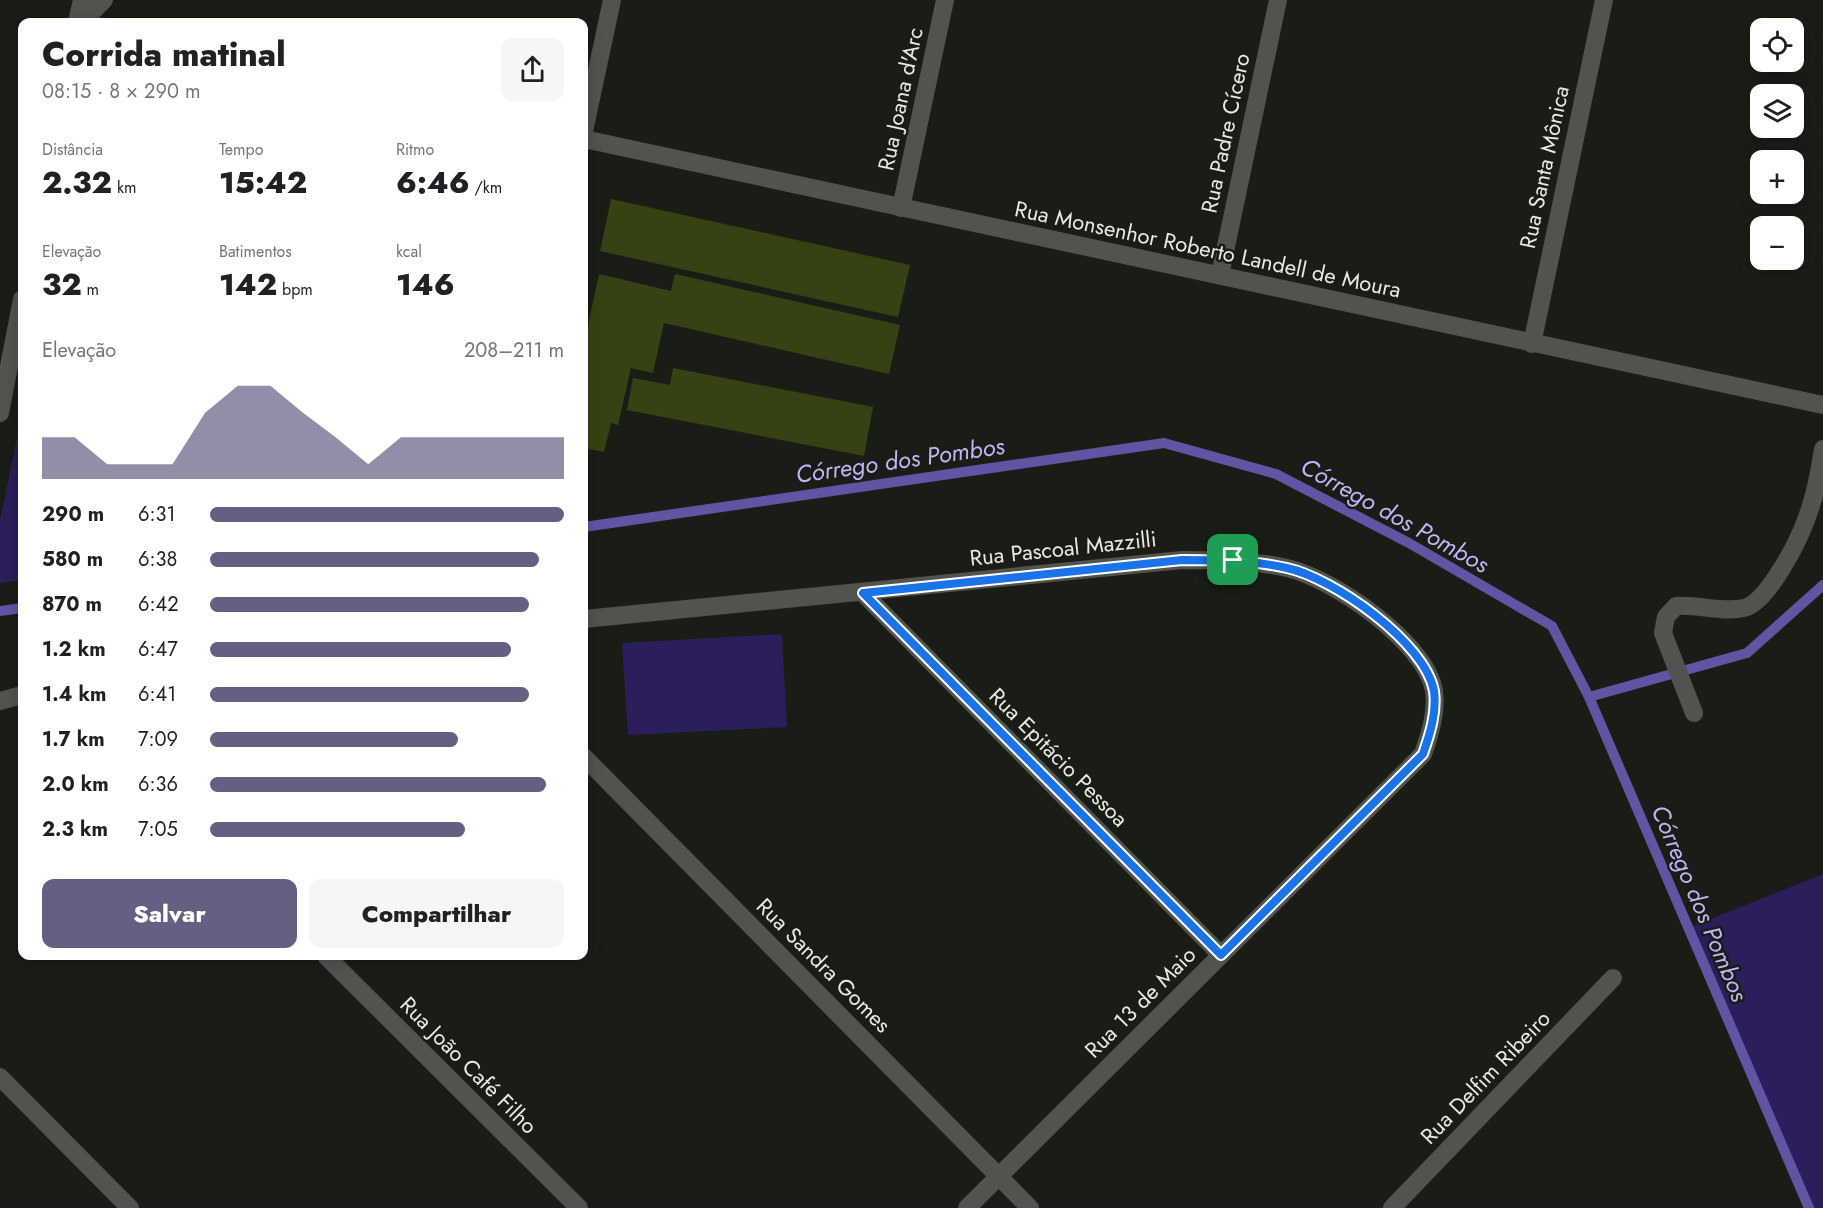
<!DOCTYPE html>
<html lang="pt">
<head>
<meta charset="utf-8">
<style>
  :root { --surface:#fff; --page:#f6f6f6; --text:#202124; --muted:#757577; --accent:#636084 }
  body { margin:0; font-family:Jost,sans-serif; background:var(--page); color:var(--text); height:100vh; display:flex; flex-direction:column; font-size:22px; white-space:nowrap }
  * { box-sizing:border-box; margin:0 }
  p { font-size:20px; color:var(--muted) }
  .icon { flex:none; width:33px; height:33px; fill:none; stroke:currentColor; stroke-width:2; stroke-linecap:round; stroke-linejoin:round }
  .map { position:relative; flex:1; overflow:hidden }
  .details { position:absolute; left:18px; top:18px; width:570px; height:942px; display:flex; flex-direction:column; background:var(--surface); border-radius:12px; box-shadow:0 3px 15px #0003 }
  .details>* { flex:none }
  .controls { position:absolute; left:1750px; top:18px; display:grid; gap:12px }
  .controls a { display:grid; place-items:center; width:54px; height:54px; border-radius:12px; background:var(--surface); box-shadow:0 3px 15px #0003; font-size:30px }
  .pin { position:absolute; display:grid; place-items:center; width:51px; height:51px; color:#fff; margin:-26px; border-radius:12px; box-shadow:0 3px 9px #0006 }
  .round { display:grid; place-items:center; flex:none; width:63px; height:63px; border-radius:12px; background:var(--page) }
  .headline { display:flex; align-items:center; justify-content:space-between; height:102px; padding:0 24px }
  h1 { font-size:33px; font-weight:800; line-height:45px }
  .figures { display:grid; grid-template-columns:repeat(3,1fr); gap:9px; height:102px; padding:6px 24px }
  .figures div { display:grid; align-content:center }
  .figures b { font-size:30px; font-weight:800 }
  .figures small { font-size:16px; font-weight:400 }
  .figures p { font-size:16px }
  .chart { height:168px; padding:12px 24px }
  .chart p { display:flex; justify-content:space-between }
  .chart svg { width:100%; height:108px; margin-top:6px; fill:var(--accent); opacity:.7 }
  .primary-button { display:flex; gap:12px; margin-top:auto; padding:12px 24px }
  .primary-button a { flex:1; height:69px; border-radius:12px; background:var(--accent); color:#fff; font-size:24px; font-weight:800; line-height:69px; text-align:center }
  .primary-button a+a { background:var(--page); color:var(--text) }
  ul { padding:0 24px; list-style:none; font-size:20px }
  li { display:grid; grid-template-columns:96px 72px 1fr; align-items:center; height:45px }
  li i { height:15px; border-radius:8px; background:var(--accent) }
  .map>svg:first-child { display:block }
</style>
</head>
<body>
<div class="map">
<svg width="1823" height="1208" viewBox="0 0 1823 1208">
  <rect width="100%" height="100%" fill="#1a1d15"/>
  <!-- green -->
  <g fill="#2b1e5a">
    <path d="M22 414V580L0 583V520Z"/>
    <path d="M782 634 787 727 628 735 622 643Z"/>
    <path d="M1823 874V1208H1809L1688 928Z"/>
  </g>
  <g fill="none" stroke-linecap="round" stroke-linejoin="round">
    <!-- stream -->
    <g stroke="#6154a3" stroke-width="10">
      <path d="M584 527 1164 443 1276 474 1409 543 1552 626 1589 697 1809 1208"/>
      <path d="M0 611 22 608"/>
      <path d="M1589 697 1747 653 1823 585"/>
    </g>
  </g>
  <!-- building -->
  <g fill="#354313">
    <path d="M611 199 910 265 898 317 600 251Z"/>
    <path d="M599 274 671 291 675 274 900 325 889 374 664 323 653 373 631 368 618 425 611 423 604 452 584 448V344Z"/>
    <path d="M673 368 873 407 864 456 627 410 633 378 670 385Z"/>
  </g>
  <g fill="none" stroke-linecap="round" stroke-linejoin="round">
    <!-- service -->
    <g stroke="#51534f" stroke-width="18">
      <path d="M82 22 104 0"/>
      <path d="M1694 713 1663 633 1666 617 1676 606C1698 604 1722 613 1744 608 1767 603 1798 542 1806 520 1815 497 1819 473 1823 449"/>
    </g>
    <!-- minor -->
    <g stroke="#51534f" stroke-width="18">
      <path d="M77 22 82 0"/>
      <path d="M584 131 612 0"/>
      <path d="M584 139 1823 405"/>
      <path d="M901 208 945 0"/>
      <path d="M1220 275 1278 0"/>
      <path d="M1532 344 1604 0"/>
      <path d="M0 413 22 299"/>
      <path d="M863 593 1221 955"/>
      <path d="M584 619 1182 560C1218 560 1252 560 1287 568 1332 578 1426 642 1434 691 1437 712 1430 734 1423 754L967 1208"/>
      <path d="M0 701 22 695"/>
      <path d="M584 757 1030 1208"/>
      <path d="M326 956 579 1208"/>
      <path d="M0 1077 130 1208"/>
      <path d="M1392 1208 1613 978"/>
    </g>
  </g>
  <g fill="none" stroke-linecap="round" stroke-linejoin="round">
    <!-- route casing -->
    <g stroke="#fff" stroke-width="12">
      <path id="route" d="M1182 560C1218 560 1252 560 1287 568 1333 578 1425 642 1434 691 1437 712 1430 734 1423 754L1221 955 863 593Z"/>
    </g>
    <!-- route -->
    <use href="#route" stroke="#1a73e8" stroke-width="8"/>
  </g>
  <g text-anchor="middle" dominant-baseline="central" stroke-width="5" stroke-linejoin="round" paint-order="stroke">
    <!-- street labels -->
    <g font-size="22" fill="#e8ebe5" stroke="#1a1d15">
      <text transform="translate(900 99) rotate(-78)">Rua Joana d'Arc</text>
      <text transform="translate(1225 133) rotate(-78)">Rua Padre Cícero</text>
      <text transform="translate(1544 167) rotate(-78)">Rua Santa Mônica</text>
      <text transform="translate(1208 249) rotate(12)">Rua Monsenhor Roberto Landell de Moura</text>
      <text transform="translate(1063 548) rotate(-6)">Rua Pascoal Mazzilli</text>
      <text transform="translate(1059 757) rotate(45)">Rua Epitácio Pessoa</text>
      <text transform="translate(824 965) rotate(45)">Rua Sandra Gomes</text>
      <text transform="translate(1140 1002) rotate(-45)">Rua 13 de Maio</text>
      <text transform="translate(469 1065) rotate(45)">Rua João Café Filho</text>
      <text transform="translate(1485 1077) rotate(-46)">Rua Delfim Ribeiro</text>
    </g>
    <!-- water labels -->
    <g font-size="24" font-style="italic" fill="#bdb7f8" stroke="#1a1d15">
      <text transform="translate(900 460) rotate(-8)">Córrego dos Pombos</text>
      <text transform="translate(1395 515) rotate(29)">Córrego dos Pombos</text>
      <text transform="translate(1700 903) rotate(67)">Córrego dos Pombos</text>
    </g>
  </g>
</svg>
<div class="controls">
<a><svg class="icon" aria-label="locate" viewBox="0 0 24 24"><circle cx="12" cy="12" r="6"/><path d="M12 2v4M12 18v4M2 12h4M18 12h4"/></svg></a>
<a><svg class="icon" aria-label="layers" viewBox="0 0 24 24"><path d="M12 4l9 5-9 5-9-5zM3 14l9 5 9-5"/></svg></a>
<a>+</a>
<a>−</a>
</div>
<div class="pin" style="left:1233px;top:560px;background:#1e9e55"><svg class="icon" aria-label="arrive" viewBox="0 0 24 24"><path d="M6 21V4h12l-3 4 3 4H6"/></svg></div>
<section class="details">
<div class="headline"><div><h1>Corrida matinal</h1><p>08:15 · 8 × 290 m</p></div><a class="round"><svg class="icon" aria-label="share" viewBox="0 0 24 24"><path d="M12 15V3M7 8l5-5 5 5M5 13v7h14v-7"/></svg></a></div>
<div class="figures">
<div><p>Distância</p><b>2.32<small> km</small></b></div>
<div><p>Tempo</p><b>15:42</b></div>
<div><p>Ritmo</p><b>6:46<small> /km</small></b></div>
</div>
<div class="figures">
<div><p>Elevação</p><b>32<small> m</small></b></div>
<div><p>Batimentos</p><b>142<small> bpm</small></b></div>
<div><p>kcal</p><b>146</b></div>
</div>
<div class="chart"><p><span>Elevação</span>208–211 m</p>
<svg viewBox="0 0 160 44" preserveAspectRatio="none"><path d="M0 44V27L10 27L20 38L30 38L40 38L50 17L60 6L70 6L80 17L90 27L100 38L110 27L120 27L130 27L140 27L150 27L160 27V44z"/></svg>
</div>
<ul>
<li><b>290 m</b>6:31<i style="width:100%"></i></li>
<li><b>580 m</b>6:38<i style="width:93%"></i></li>
<li><b>870 m</b>6:42<i style="width:90%"></i></li>
<li><b>1.2 km</b>6:47<i style="width:85%"></i></li>
<li><b>1.4 km</b>6:41<i style="width:90%"></i></li>
<li><b>1.7 km</b>7:09<i style="width:70%"></i></li>
<li><b>2.0 km</b>6:36<i style="width:95%"></i></li>
<li><b>2.3 km</b>7:05<i style="width:72%"></i></li>
</ul>
<div class="primary-button"><a>Salvar</a><a>Compartilhar</a></div>
</section>
</div>
</body>
</html>
